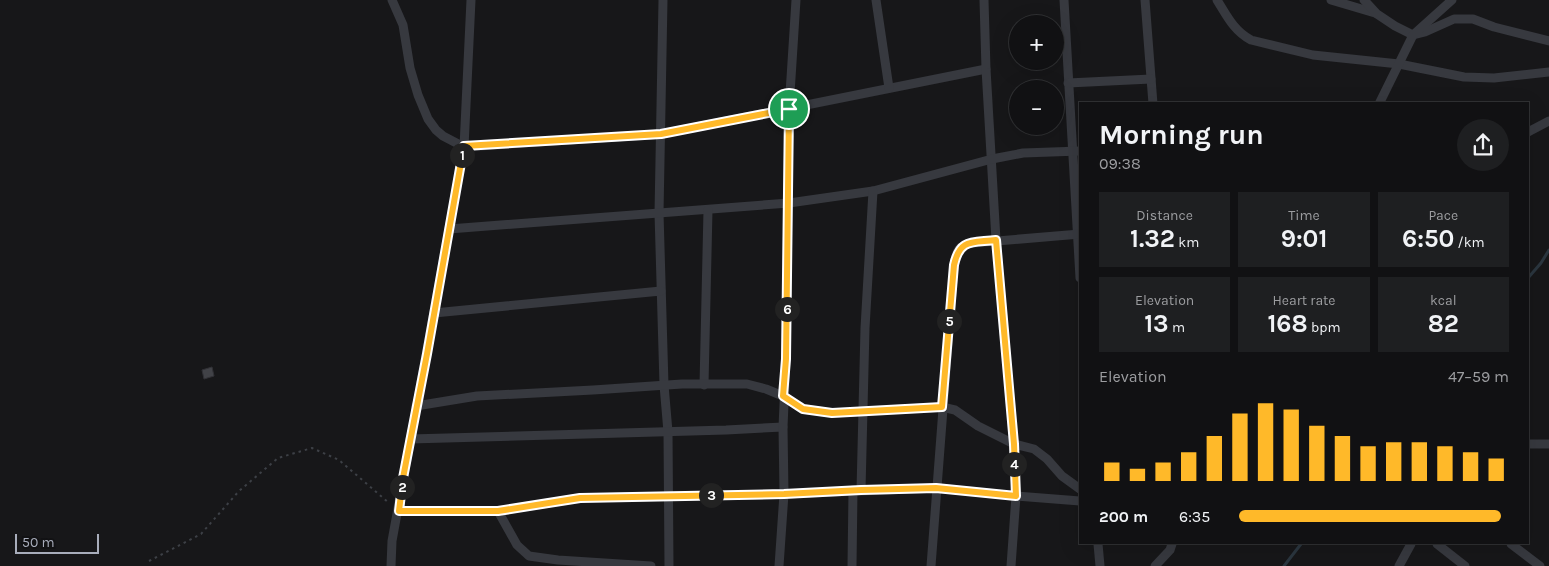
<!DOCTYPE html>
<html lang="en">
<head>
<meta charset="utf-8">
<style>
  :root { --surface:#111113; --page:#1e1f21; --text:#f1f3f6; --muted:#9c9da0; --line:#303133; --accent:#ffb929 }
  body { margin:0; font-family:Karla,sans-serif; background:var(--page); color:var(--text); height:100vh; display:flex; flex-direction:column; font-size:19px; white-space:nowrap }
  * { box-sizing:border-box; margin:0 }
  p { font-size:16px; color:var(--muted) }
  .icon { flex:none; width:28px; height:28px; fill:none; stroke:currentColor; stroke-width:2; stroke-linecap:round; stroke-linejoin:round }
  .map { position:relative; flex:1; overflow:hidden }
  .drawer { position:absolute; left:1079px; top:102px; width:450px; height:442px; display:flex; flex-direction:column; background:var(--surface); border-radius:0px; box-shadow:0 5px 20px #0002,0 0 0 1px var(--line) }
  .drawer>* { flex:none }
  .tools { position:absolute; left:1009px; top:15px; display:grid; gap:10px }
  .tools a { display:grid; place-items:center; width:55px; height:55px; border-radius:50%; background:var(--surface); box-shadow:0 5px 20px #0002,0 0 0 1px var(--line); font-size:25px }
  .scale { position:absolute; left:15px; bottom:12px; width:84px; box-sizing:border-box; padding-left:5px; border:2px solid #a8adbb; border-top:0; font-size:14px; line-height:18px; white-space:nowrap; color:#a8adbb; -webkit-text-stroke:4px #121214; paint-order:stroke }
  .pin { position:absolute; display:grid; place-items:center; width:42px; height:42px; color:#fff; margin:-21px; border:2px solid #fff; border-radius:50%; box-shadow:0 1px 5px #0007 }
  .km { position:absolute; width:25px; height:25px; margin:-12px; border-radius:50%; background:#222; color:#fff; font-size:14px; line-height:25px; text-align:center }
  .round { display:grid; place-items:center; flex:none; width:52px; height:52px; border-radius:26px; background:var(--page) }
  .headline { display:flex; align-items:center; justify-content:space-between; height:85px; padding:0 20px }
  h1 { font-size:28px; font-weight:700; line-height:38px }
  .metrics { display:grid; grid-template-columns:repeat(3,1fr); gap:8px; height:85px; padding:5px 20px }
  .metrics div { display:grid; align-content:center; border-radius:0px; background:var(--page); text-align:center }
  .metrics b { font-size:25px; font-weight:700 }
  .metrics small { font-size:14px; font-weight:400 }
  .metrics p { font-size:14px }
  .chart { height:140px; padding:10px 20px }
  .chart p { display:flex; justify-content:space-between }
  .chart svg { width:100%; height:90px; margin-top:5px; stroke:var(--accent); stroke-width:6 }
  ul { padding:0 20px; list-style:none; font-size:16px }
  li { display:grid; grid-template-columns:80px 60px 1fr; align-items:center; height:38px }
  li i { height:12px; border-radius:6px; background:var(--accent) }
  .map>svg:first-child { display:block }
</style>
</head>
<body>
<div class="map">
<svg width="1549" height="566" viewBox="0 0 1549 566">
  <rect width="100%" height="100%" fill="#171719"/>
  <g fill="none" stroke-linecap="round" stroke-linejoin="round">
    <!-- stream -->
    <g stroke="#2b363f" stroke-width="3">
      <path d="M1528 278 1541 263 1549 250"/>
      <path d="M1284 566 1301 544"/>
    </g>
  </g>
  <!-- building -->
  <path fill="#414247" stroke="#313136" d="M212 367 214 376 204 379 202 370Z"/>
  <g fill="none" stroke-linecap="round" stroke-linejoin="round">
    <!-- path -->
    <path stroke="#3d4046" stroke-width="2" stroke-dasharray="2.5 4" stroke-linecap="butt" d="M149 561 201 534 239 491 278 458 312 448 339 460 389 503"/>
    <!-- minor -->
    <g stroke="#37393f" stroke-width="9">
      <path d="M392 0 403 25 410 68 418 95 428 119 436 130 443 136 464 147 661 134 986 69"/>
      <path d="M663 0 659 213 664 385 668 432 669 566"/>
      <path d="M876 0 889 88"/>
      <path d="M984 0 986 69 996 240 1014 444 1016 496 1011 566"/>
      <path d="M1064 0 1080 278"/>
      <path d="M1145 0 1153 104"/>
      <path d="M1217 0C1227 16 1234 31 1251 40L1313 55 1399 64 1464 77 1494 78 1549 72"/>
      <path d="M1331 0 1375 13"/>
      <path d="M1364 0 1377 14 1395 26 1413 35 1425 32 1454 19H1473L1494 27 1549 41"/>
      <path d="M1068 83 1151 79"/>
      <path d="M1379 104 1413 35 1452 0"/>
      <path d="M1528 132 1549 121"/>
      <path d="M449 229 789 203 873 191 992 159 1023 153 1080 151"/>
      <path d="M434 313 661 291"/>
      <path d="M704 385 708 210"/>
      <path d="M416 406 477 396 593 390 682 384H747L766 389 783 396 803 409 832 413 942 407 955 410 978 426 1014 444 1034 449 1047 459 1062 476 1080 489"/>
      <path d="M410 439 726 430 783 427"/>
      <path d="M1528 444H1549"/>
      <path d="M861 490 865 328 873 191"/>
      <path d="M399 511H498L580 498 784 494 936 488 1016 496 1080 501"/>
      <path d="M498 511 517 545 529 556 558 560 651 566"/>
      <path d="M1098 544 1100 566"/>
      <path d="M1437 544 1465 566"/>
      <path d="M1511 544 1540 566"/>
      <path d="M391 566 392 541 464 147 471 0"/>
      <path d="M779 566 784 494 783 427 786 359 789 109 796 0"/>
      <path d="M852 566 853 490"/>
      <path d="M931 566 954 265C957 250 957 246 973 243L1080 234"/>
      <path d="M1155 566 1170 550 1172 544"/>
      <path d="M1399 566 1411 544"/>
    </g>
  </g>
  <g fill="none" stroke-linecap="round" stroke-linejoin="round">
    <!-- route casing -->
    <g stroke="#fff" stroke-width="10">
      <path id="route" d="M789 109 786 359 783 396 803 409 832 413 942 407 954 265C960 238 972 243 996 240L1014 444 1016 496 936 488 861 490 784 494 580 498 498 511H399L403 478 427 354 464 146 661 134Z"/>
    </g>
    <!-- route -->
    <use href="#route" stroke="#ffb929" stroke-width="6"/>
  </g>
</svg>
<div class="tools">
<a>+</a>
<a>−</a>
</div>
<div class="scale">50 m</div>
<div class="pin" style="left:789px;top:109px;background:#1e9e55"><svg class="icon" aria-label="arrive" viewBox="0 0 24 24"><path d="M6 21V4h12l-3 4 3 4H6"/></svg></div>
<b class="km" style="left:462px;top:155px">1</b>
<b class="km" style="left:402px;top:487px">2</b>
<b class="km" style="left:711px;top:495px">3</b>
<b class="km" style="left:1014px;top:464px">4</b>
<b class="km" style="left:949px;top:321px">5</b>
<b class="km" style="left:787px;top:309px">6</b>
<section class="drawer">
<div class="headline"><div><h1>Morning run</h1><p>09:38</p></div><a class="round"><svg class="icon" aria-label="share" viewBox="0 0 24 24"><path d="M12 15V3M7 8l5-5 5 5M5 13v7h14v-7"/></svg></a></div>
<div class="metrics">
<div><p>Distance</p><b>1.32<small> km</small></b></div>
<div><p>Time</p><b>9:01</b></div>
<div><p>Pace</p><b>6:50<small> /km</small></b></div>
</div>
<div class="metrics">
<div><p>Elevation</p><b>13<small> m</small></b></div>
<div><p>Heart rate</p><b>168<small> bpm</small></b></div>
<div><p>kcal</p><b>82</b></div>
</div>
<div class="chart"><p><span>Elevation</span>47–59 m</p>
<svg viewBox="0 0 160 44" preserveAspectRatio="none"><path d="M5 44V35M15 44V38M25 44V35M35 44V30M45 44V22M55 44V11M65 44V6M75 44V9M85 44V17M95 44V22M105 44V27M115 44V25M125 44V25M135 44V27M145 44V30M155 44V33"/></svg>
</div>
<ul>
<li><b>200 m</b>6:35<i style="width:97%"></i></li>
</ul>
</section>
</div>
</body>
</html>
